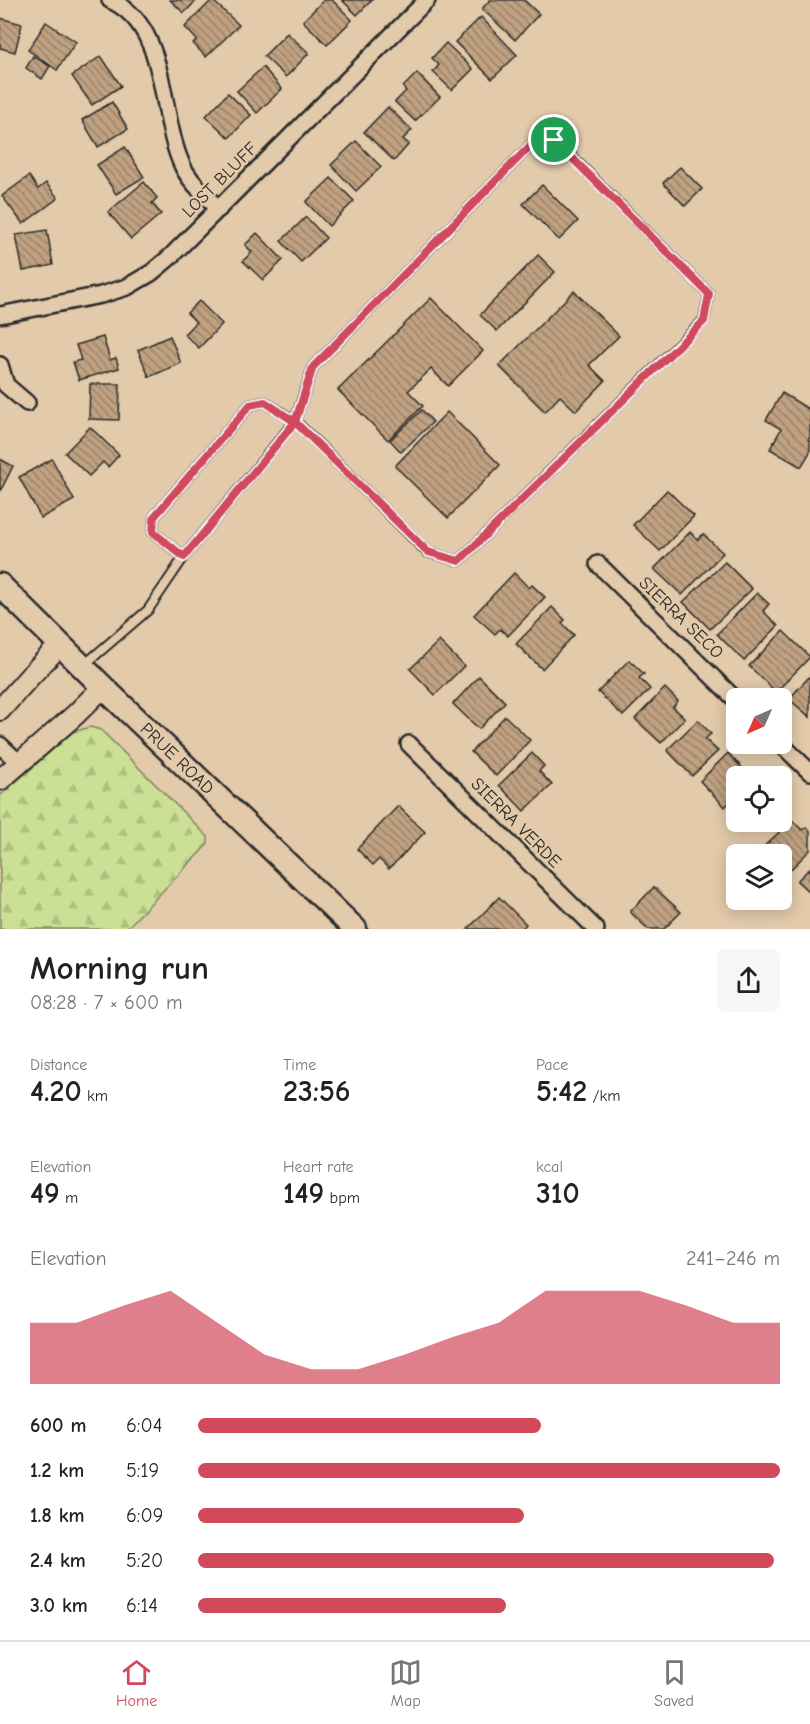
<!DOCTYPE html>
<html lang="en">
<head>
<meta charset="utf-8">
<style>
  :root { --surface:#fff; --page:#f6f6f6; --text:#222; --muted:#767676; --line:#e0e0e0; --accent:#d1495b }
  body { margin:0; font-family:"Comic Neue",sans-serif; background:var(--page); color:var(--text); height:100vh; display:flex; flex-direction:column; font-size:22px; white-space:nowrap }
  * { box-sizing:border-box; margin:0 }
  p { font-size:20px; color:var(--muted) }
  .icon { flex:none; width:33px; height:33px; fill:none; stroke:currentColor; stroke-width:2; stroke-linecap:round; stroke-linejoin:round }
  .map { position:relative; height:929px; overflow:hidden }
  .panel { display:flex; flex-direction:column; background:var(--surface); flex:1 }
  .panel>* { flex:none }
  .needle { width:39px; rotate:225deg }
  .fabs { position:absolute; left:726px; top:688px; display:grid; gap:12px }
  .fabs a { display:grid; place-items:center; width:66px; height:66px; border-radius:9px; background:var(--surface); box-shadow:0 3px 15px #0003; font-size:30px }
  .pin { position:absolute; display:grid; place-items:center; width:51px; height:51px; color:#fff; margin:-26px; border:3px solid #fff; border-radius:50%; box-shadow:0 2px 6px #0007 }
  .round { display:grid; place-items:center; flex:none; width:63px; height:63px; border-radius:9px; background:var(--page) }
  .headline { display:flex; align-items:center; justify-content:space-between; height:102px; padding:0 30px }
  h1 { font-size:33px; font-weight:800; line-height:45px }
  .figures { display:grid; grid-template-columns:repeat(3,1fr); gap:9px; height:102px; padding:6px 30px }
  .figures div { display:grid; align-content:center }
  .figures b { font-size:30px; font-weight:800 }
  .figures small { font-size:16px; font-weight:400 }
  .figures p { font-size:16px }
  .chart { height:168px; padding:12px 30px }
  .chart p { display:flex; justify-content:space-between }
  .chart svg { width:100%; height:108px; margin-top:6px; fill:var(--accent); opacity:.7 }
  ul { padding:0 30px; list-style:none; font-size:20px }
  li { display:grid; grid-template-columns:96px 72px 1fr; align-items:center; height:45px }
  li i { height:15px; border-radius:8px; background:var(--accent) }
  .dock { display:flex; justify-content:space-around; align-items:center; height:84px; border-top:2px solid var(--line); background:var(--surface); font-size:16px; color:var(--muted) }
  .dock a { display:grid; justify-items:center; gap:3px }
  .dock .selected { color:var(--accent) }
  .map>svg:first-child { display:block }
</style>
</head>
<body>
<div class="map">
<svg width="810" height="929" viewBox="0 0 810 929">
  <defs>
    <pattern id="forest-firs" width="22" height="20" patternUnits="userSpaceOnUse" patternTransform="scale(1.5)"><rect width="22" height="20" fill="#cbe095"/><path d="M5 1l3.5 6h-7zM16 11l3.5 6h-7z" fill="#aec081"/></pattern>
    <pattern id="building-back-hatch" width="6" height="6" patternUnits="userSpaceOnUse" patternTransform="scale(1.5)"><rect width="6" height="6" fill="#c0a181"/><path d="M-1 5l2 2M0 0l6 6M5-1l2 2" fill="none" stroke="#9c836a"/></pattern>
  </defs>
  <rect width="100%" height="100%" fill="#e2caaa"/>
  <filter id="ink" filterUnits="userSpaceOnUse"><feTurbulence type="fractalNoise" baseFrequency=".0167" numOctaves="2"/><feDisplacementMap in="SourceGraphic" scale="12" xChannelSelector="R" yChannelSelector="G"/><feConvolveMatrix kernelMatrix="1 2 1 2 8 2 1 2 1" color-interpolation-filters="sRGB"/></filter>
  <g filter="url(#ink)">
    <!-- forest -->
    <path fill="url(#forest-firs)" stroke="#7b8660" stroke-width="1.5" d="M90 727 101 730 208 837V844L126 929H0V796L73 732Z"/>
    <!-- building -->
    <g fill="url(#building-back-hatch)" stroke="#2b2b2b" stroke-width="1.5">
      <path d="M170 0H197L184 13Z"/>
      <path d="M212 0 239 25 206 57 193 43 197 40 185 27Z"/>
      <path d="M324 0H332L352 20 327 45 303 21Z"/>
      <path d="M342 0H372L357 15Z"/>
      <path d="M490 0H524L539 14 515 40 482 9Z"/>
      <path d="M481 17 517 55 492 79 455 42Z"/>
      <path d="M0 18 22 24 15 52 0 48Z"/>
      <path d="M46 22 76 42 57 70 28 50Z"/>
      <path d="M287 33 309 53 286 77 264 56Z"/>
      <path d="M446 43 473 69 452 90 433 72 439 65 432 58Z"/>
      <path d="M33 56 50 66 42 79 26 68Z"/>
      <path d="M101 56 121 86 92 105 72 76Z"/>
      <path d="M263 67 282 89 257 113 237 91Z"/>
      <path d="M417 73 440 97 415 121 395 102 406 91 403 87Z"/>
      <path d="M228 93 251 115 229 138 206 116Z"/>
      <path d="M112 102 128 129 98 147 82 120Z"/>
      <path d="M388 107 412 130 403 139 409 144 394 161 364 132Z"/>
      <path d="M356 141 381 167 356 191 331 165Z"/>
      <path d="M125 147 144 177 116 194 97 165Z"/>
      <path d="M680 167 702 189 685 206 663 183Z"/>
      <path d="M29 176 38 189 46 183 58 198 23 224 2 196Z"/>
      <path d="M331 178 354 201 329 226 306 202Z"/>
      <path d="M144 182 157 198 152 203 161 214 131 239 108 212Z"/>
      <path d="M542 185 578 221 559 240 523 204Z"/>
      <path d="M306 217 326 238 301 262 281 241Z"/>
      <path d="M47 230 53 265 23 271 16 235Z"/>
      <path d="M257 233 283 260 263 280 243 261 252 252 245 245Z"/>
      <path d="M538 255 555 272 497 331 480 315Z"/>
      <path d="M574 291 619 336 589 365 605 381 576 411 560 396 545 412 499 366Z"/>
      <path d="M431 298 483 351 448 386 431 369 408 391 423 406 388 440 338 390Z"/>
      <path d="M199 301 222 324 199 348 184 334 196 322 187 313Z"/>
      <path d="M170 336 181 363 149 377 138 350Z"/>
      <path d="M103 337 110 360 116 358 119 368 79 380 73 362 81 360 76 345Z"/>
      <path d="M90 384H120L119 420 89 419Z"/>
      <path d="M782 393 810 410V437L808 440 810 442V452L801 467 770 449 781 429 766 420Z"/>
      <path d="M422 410 433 422 401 452 390 440Z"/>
      <path d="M447 412 500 465 448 518 395 466Z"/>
      <path d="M90 427 119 455 108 467 103 462 89 476 65 453Z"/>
      <path d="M0 459 13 466 0 492Z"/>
      <path d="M52 459 74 500 41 518 19 477Z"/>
      <path d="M667 490 694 516 660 551 633 525Z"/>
      <path d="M690 532 698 540 703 534 723 553 682 595 654 569Z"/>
      <path d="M725 562 752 589 710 629 683 602Z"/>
      <path d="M514 573 529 588 532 585 545 597 508 636 500 629 495 634 474 615Z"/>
      <path d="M757 593 769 604 763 611 778 626 744 661 717 634Z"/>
      <path d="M552 607 565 620 562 623 574 635 542 669 516 644Z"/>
      <path d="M783 631 810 657 776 692 749 666Z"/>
      <path d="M439 641 464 666 435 695 410 669Z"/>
      <path d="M629 660 644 674 639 678 650 689 623 716 598 692Z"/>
      <path d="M479 676 505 702 479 729 453 704Z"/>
      <path d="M810 676V717L789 699Z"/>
      <path d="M665 688 678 701 673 707 685 718 661 743 635 719Z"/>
      <path d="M505 716 530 740 496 776 471 752Z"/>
      <path d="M698 720 711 734 705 739 718 751 692 776 667 750Z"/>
      <path d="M532 753 544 766 539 771 552 785 524 811 499 785Z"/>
      <path d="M728 753 751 777H736V795L725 807 700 781Z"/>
      <path d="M398 806 425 832 389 869 379 859 373 865 357 849Z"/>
      <path d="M792 820 802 830 806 827 810 831V850L782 878V855H760L758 852Z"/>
      <path d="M810 868V893L797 881Z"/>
      <path d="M654 887 681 912 664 929H648L630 912Z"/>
      <path d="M499 897 526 924 522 929H468Z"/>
    </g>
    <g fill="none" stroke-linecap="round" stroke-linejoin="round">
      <!-- service casing -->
      <g stroke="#2b2b2b" stroke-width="12">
        <path id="service" d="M83 666 148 610 184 557 295 421 313 367 532 144 554 139 709 294 704 320 459 561 427 552 295 421 265 402 250 405 154 517 153 532 184 557"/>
      </g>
      <!-- minor casing -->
      <g stroke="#2b2b2b" stroke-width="20">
        <g id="minor">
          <path d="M110 0C170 26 158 116 183 167 191 183 206 196 219 209"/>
          <path d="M0 315 101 295 127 287 151 273 169 258 427 0"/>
          <path d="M0 365 6 385 27 403"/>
          <path d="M598 564 736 700"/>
          <path d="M409 744 596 929"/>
          <path d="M781 744 810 772"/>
          <path d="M0 745 19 763"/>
        </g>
      </g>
      <!-- tertiary casing -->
      <g stroke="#2b2b2b" stroke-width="24">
        <g id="tertiary">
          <path d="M0 710 31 675 60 645"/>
          <path d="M0 780 75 715 103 687"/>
        </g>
      </g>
      <!-- secondary casing -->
      <g stroke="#2b2b2b" stroke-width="27">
        <g id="secondary">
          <path id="s1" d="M0 585 103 687 355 929"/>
        </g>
      </g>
      <!-- service -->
      <use href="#service" stroke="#e2caaa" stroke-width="8"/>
      <!-- minor -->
      <use href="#minor" stroke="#e2caaa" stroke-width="15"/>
      <!-- tertiary -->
      <use href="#tertiary" stroke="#e2caaa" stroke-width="20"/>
      <!-- secondary -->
      <use href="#secondary" stroke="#e2caaa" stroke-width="22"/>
    </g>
  </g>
  <g fill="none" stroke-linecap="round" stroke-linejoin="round" filter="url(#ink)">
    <!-- route casing -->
    <g stroke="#fff" stroke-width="12">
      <path id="route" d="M554 140 532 144 313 367 295 422 265 402 250 405 154 517 153 532 184 557 295 422 428 552 459 561 704 321 709 294 554 140"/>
    </g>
    <!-- route -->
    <use href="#route" stroke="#d1495b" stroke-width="8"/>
  </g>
  <g text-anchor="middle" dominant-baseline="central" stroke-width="4.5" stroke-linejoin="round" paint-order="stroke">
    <!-- street labels -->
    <g font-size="18" fill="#2b2b2b" stroke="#e2caaa">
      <text transform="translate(220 180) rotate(-45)">LOST BLUFF</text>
      <text transform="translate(681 618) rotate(44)">SIERRA SECO</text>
      <text stroke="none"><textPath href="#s1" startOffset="248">PRUE ROAD</textPath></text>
      <text transform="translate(516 823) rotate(45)">SIERRA VERDE</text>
    </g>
  </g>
</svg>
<div class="fabs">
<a><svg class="needle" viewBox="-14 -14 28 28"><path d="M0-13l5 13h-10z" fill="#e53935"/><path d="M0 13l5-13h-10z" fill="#767676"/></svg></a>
<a><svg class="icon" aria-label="locate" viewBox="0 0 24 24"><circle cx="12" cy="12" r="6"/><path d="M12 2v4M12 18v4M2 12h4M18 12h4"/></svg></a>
<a><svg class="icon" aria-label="layers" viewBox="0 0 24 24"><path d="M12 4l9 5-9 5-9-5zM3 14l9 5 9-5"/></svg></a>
</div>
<div class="pin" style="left:554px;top:140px;background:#1e9e55"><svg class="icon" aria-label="arrive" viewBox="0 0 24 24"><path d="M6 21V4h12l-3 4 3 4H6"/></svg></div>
</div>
<section class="panel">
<div class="headline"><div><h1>Morning run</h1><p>08:28 · 7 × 600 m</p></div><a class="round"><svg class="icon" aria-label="share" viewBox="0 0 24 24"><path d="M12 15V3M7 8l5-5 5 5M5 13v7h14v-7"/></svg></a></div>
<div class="figures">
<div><p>Distance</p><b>4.20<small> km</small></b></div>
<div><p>Time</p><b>23:56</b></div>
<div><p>Pace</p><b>5:42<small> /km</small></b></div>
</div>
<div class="figures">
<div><p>Elevation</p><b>49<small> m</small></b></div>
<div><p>Heart rate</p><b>149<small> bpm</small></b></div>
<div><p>kcal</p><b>310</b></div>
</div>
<div class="chart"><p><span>Elevation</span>241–246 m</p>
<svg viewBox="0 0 160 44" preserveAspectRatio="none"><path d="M0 44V19L10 19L20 12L30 6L40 19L50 32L60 38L70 38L80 32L90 25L100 19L110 6L120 6L130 6L140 12L150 19L160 19V44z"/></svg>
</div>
<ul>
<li><b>600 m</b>6:04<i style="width:59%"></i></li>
<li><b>1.2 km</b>5:19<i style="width:100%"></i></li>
<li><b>1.8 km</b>6:09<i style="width:56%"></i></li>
<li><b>2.4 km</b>5:20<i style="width:99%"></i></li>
<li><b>3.0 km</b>6:14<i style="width:53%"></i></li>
</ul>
</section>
<nav class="dock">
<a class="selected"><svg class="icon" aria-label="home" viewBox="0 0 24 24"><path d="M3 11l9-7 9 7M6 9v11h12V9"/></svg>Home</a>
<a><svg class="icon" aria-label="map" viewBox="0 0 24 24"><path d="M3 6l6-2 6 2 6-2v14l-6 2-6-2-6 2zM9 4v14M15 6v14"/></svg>Map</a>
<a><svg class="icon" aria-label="saved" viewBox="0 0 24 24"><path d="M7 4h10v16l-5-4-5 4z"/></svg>Saved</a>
</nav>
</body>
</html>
